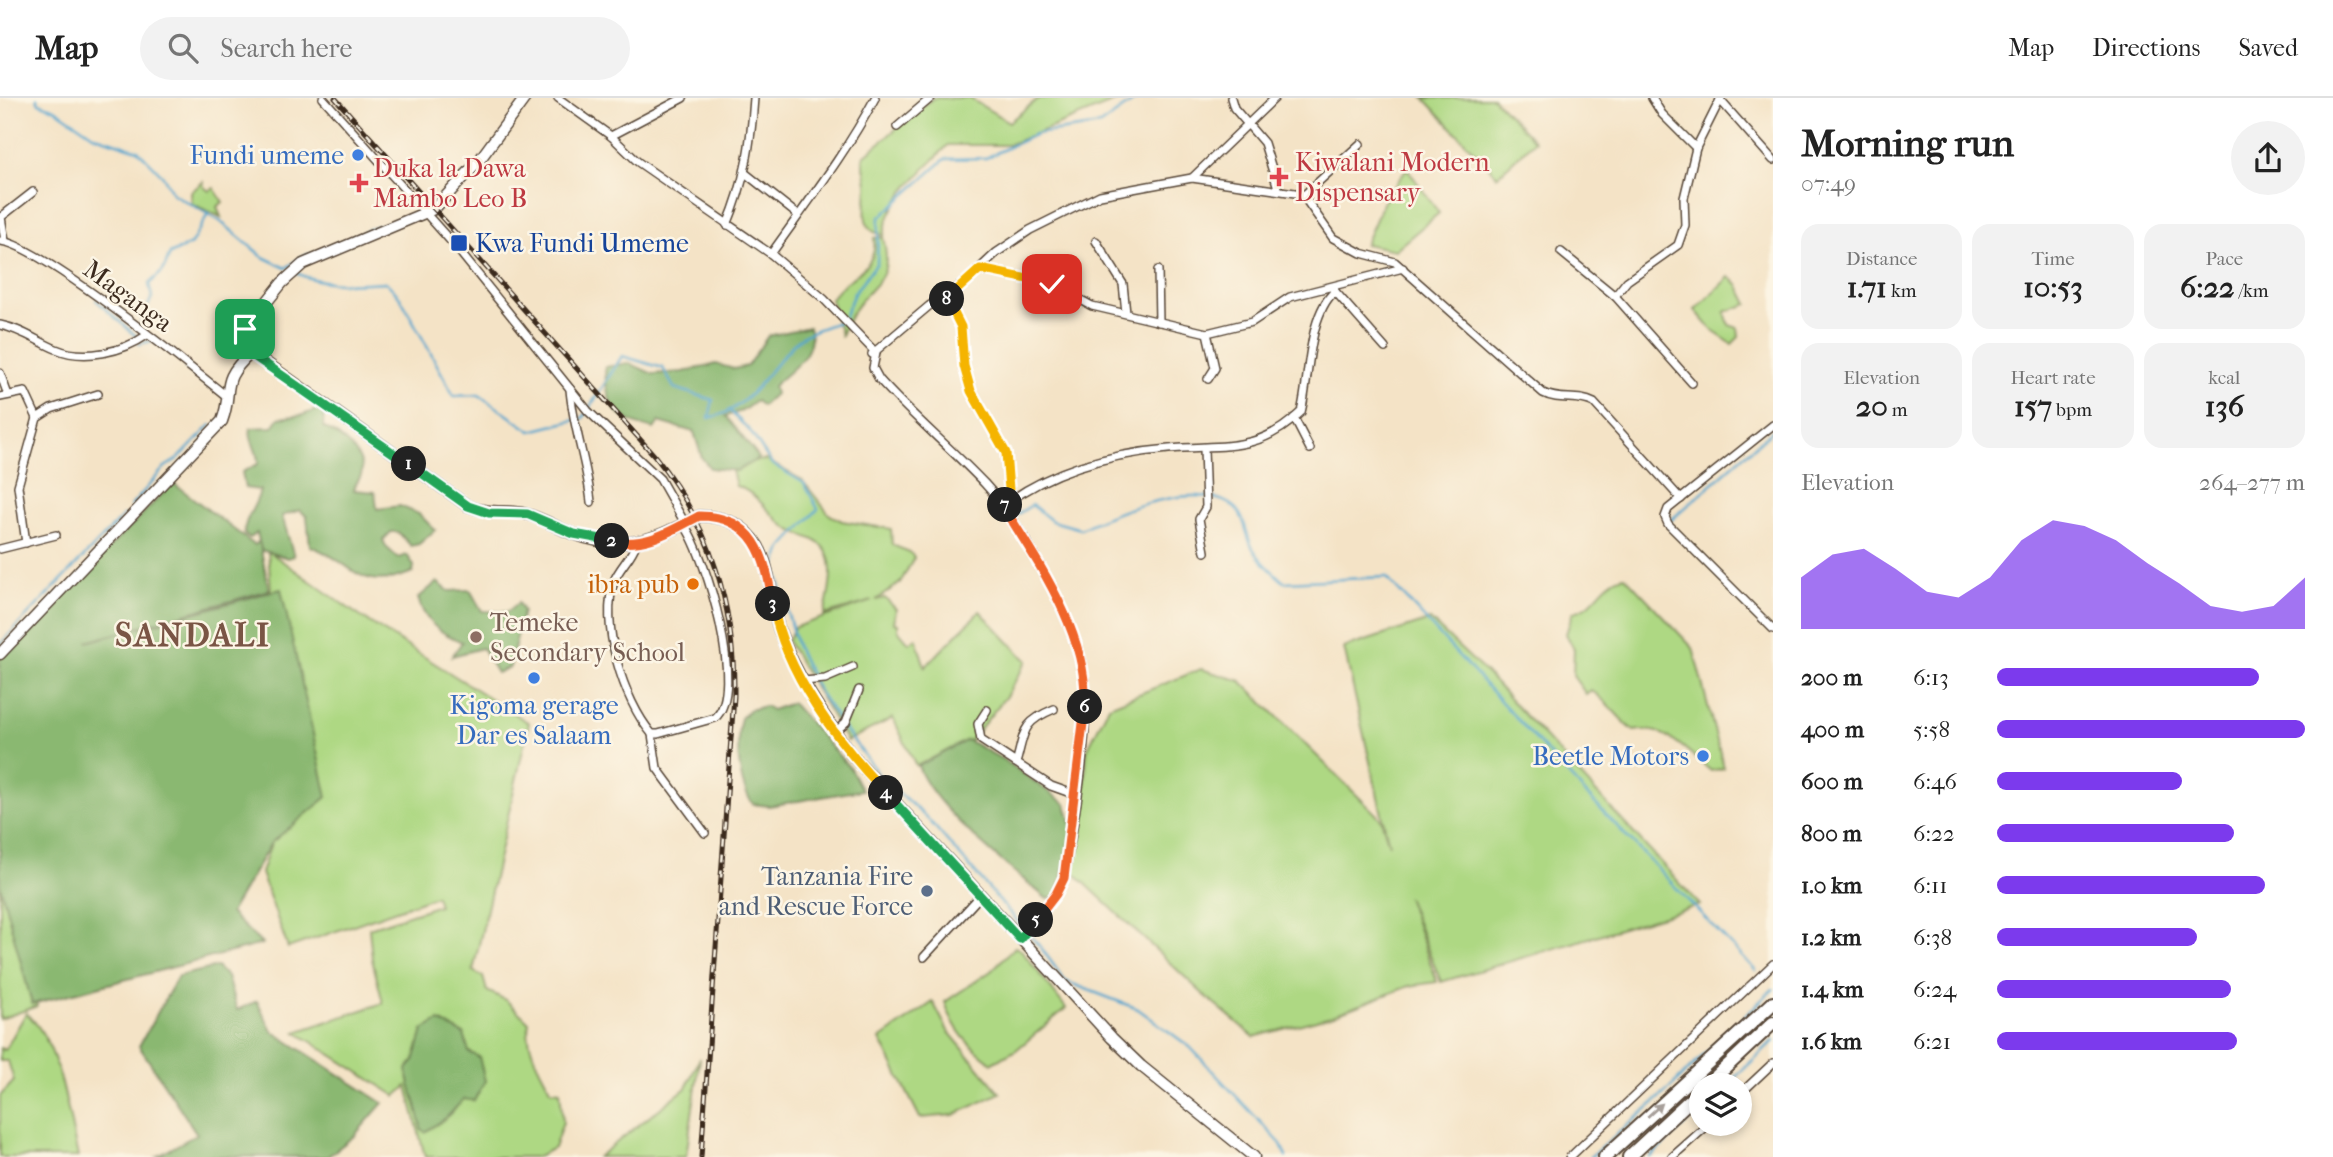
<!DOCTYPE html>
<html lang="en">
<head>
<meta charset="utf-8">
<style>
  :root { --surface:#fff; --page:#f2f2f2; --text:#222; --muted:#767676; --line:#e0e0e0; --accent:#7c3aed }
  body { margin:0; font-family:"IM FELL French Canon",serif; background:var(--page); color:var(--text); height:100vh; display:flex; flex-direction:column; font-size:26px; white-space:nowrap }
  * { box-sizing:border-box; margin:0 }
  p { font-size:23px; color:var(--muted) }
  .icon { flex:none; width:38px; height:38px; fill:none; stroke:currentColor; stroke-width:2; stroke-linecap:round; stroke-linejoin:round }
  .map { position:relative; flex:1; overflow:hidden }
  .panel { display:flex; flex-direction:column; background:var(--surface); width:560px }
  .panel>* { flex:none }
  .controls { position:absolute; left:1689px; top:975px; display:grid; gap:14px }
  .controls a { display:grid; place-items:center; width:63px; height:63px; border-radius:50%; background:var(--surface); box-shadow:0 4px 10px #0003; font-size:35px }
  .pin { position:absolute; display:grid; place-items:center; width:60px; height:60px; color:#fff; margin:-30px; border-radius:14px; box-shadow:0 4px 10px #0006 }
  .km { position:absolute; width:35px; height:35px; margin:-18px; border-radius:50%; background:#222; color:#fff; font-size:19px; line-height:35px; text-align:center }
  .round { display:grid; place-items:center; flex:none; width:74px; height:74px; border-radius:37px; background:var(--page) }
  .headline { display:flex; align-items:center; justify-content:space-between; height:119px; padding:0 28px }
  h1 { font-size:38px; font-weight:700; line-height:52px }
  .figures { display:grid; grid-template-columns:repeat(3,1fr); gap:10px; height:119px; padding:7px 28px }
  .figures div { display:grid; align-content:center; border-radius:18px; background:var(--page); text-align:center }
  .figures b { font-size:30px; font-weight:700 }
  .figures small { font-size:19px; font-weight:400 }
  .figures p { font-size:19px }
  .chart { height:196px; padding:14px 28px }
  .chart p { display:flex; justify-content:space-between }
  .chart svg { width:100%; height:126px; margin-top:7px; fill:var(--accent); opacity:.7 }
  ul { padding:0 28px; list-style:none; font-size:23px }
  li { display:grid; grid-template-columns:112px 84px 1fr; align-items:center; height:52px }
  li i { height:18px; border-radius:9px; background:var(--accent) }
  header { display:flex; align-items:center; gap:42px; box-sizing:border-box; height:98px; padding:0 35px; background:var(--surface); border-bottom:2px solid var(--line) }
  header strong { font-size:33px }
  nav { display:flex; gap:38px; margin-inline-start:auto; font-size:24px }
  .search { width:490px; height:63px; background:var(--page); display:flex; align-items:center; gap:18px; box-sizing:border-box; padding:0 24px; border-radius:38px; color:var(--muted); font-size:26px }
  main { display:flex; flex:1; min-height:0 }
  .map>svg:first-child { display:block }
</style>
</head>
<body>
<header>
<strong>Map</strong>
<div class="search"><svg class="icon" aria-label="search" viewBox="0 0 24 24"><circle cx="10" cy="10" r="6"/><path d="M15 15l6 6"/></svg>Search here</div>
<nav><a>Map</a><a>Directions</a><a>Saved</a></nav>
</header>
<main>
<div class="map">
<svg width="1773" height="1059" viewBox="0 0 1773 1059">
  <rect width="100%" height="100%" fill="#fcf5e5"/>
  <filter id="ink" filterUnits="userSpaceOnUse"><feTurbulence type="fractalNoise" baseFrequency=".0143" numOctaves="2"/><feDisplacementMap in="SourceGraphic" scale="14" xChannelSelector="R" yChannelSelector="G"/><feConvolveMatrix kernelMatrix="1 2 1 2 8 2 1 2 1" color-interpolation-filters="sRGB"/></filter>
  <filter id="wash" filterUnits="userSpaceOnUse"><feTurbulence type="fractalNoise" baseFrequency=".00686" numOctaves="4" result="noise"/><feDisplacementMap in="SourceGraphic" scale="28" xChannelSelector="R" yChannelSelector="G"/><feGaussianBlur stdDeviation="1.57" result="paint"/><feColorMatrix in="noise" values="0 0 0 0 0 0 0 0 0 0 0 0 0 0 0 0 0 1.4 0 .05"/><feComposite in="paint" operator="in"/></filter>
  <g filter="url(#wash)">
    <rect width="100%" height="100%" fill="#f4e3c6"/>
    <!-- green -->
    <g fill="#aed883" stroke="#748150" stroke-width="2">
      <path d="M933 0H969L1009 24 1039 0H1124L1008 47H948C924 73 888 101 884 137 856 133 868 106 867 86 866 76 862 67 864 58Z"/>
      <path d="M1424 0H1493L1535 43 1497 78Z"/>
      <path d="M1407 70 1439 115 1395 152 1365 146 1383 105Z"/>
      <path d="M203 84 204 89 209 93 214 90 223 104 217 109 221 119 192 106 191 94Z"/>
      <path d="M883 139C894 184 874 181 854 212 849 219 845 228 841 237L831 201C845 177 879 173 874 140Z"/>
      <path d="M1729 179 1738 186 1748 206 1725 214 1729 227 1738 230 1739 239 1732 246 1714 234 1695 212Z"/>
      <path d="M766 362 802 382 830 417 842 423 891 431 892 447 910 454 914 460 900 485 876 502 885 500 896 511 894 525 898 526V532L909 545 916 540 925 569 980 513 1027 563 1007 597 971 642 916 668 893 620 847 643 787 543 795 529 872 503 824 517C829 495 841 455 814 442 801 436 792 435 781 425 766 412 756 394 736 388L731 369 741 364Z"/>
      <path d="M268 453 358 517 529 625 473 873 483 879 487 893 506 902 529 924C524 945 541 974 551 992L560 993 563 1024 554 1050 537 1059H425L407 988 396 998 296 934 383 905 372 861 369 830 439 807 436 798 288 850 261 775 280 719 288 716Z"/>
      <path d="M1625 478 1693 550 1724 670 1711 673C1689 655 1665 626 1634 633 1618 620 1608 604 1591 592L1586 596 1573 578 1574 551 1566 536 1573 514C1596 510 1602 481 1625 478Z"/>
      <path d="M1430 522 1483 572 1700 807 1441 884 1407 799 1437 884 1409 888 1331 918 1254 939 1202 895 1058 760 1082 735 1087 652 1109 608 1201 571 1241 583 1381 721 1389 747 1344 550Z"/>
      <path d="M0 776 37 908 0 921Z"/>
      <path d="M1015 849 1022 853 1066 910 1015 953 992 965C968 947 954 933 945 904L991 873Z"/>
      <path d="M933 904 948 933 1000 995 954 1017 920 1020 880 941Z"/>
      <path d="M26 915C60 944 68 1016 78 1059H0V998L14 983 8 963H0V950L5 952Z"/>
      <path d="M700 960 686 1059H598L686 990Z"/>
    </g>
    <!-- forest -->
    <g fill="#8ab871" stroke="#627148" stroke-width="2">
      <path d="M809 229C818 256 791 271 773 288L775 296 762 308 756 303 742 313 726 318 759 360 737 373 710 370 702 360 694 334 659 324 654 331C614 322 606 308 605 269L629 265 653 276 683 274 716 266 734 271 747 268 768 238Z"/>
      <path d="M321 310 324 316 323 329C337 336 368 357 361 377 359 383 355 385 354 392L375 394 377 411 400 408 419 416 435 432 419 446 411 448 398 434H391L383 442 386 449 398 460 407 457 414 468 413 474C356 497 356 464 310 448L307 419 300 412 282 418 294 458 288 460 261 452 269 492 87 544 281 491 327 699 271 745 230 815 262 846 32 906 0 787V561L173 385 249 443 255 447 259 443 261 451 257 435 250 440 244 436C244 420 257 408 260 392L245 390 242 374 258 366C259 352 248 344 251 330L273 329 279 320 303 317Z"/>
      <path d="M437 484 449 493 470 492 482 513 507 514 518 505 523 513 510 569 497 575 482 550 452 558 462 544C440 535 424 524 418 500Z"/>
      <path d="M792 605 850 670 862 692 769 708 753 706C738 687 735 643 741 620L749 612 765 608 772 612Z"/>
      <path d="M967 642 1004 662 1066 706 1073 731 1057 799 1047 801C1011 770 934 712 918 668Z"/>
      <path d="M217 869 227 879 237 912 257 903 272 933 383 1005 354 1038 327 1059 158 1058 197 1036 139 948 178 878Z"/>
      <path d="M439 923 464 936 469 954 479 959 485 983 474 1003 464 1001 446 1020 425 1034 421 1031C420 1009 409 993 407 971L414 963 423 932Z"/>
    </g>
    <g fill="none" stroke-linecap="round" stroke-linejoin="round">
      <!-- stream -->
      <g stroke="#53a5ce" stroke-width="2.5">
        <path d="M37 0 39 5 55 11 93 37 138 52 163 78 173 96 220 123 263 159 286 170 305 157 316 156"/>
        <path d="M341 145 374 129 386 126"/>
        <path d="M296 175C324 188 357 186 386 184L400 199 454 298 479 297 531 333 583 320 622 258 663 270 674 290 713 302 709 320C750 313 769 268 798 242 809 232 830 228 843 222L854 195 877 165 879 120 945 61 986 60 1036 36 1100 27 1138 0"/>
        <path d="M96 202 137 239"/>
        <path d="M141 224 152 199 149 186 163 173 170 156 191 146 208 116"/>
        <path d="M139 246 152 243"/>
        <path d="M185 269 210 289"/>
        <path d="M729 312 750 333 772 366 804 385 818 411 782 450 775 469 797 549 818 592 843 629 880 678 927 720 1042 851 1065 883 1138 911 1190 949 1281 1046 1286 1059"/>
        <path d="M989 405 1006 417"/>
        <path d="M131 408 165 369 178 361 211 327"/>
        <path d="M1013 419 1032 407 1052 423 1081 431C1115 413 1204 379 1237 412 1247 423 1246 441 1254 452 1261 464 1274 475 1284 484L1386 479 1587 697 1756 873"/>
        <path d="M1670 423 1773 332"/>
        <path d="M0 546 124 417"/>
        <path d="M1727 987 1773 943"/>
        <path d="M1590 1059 1654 1005 1773 891"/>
        <path d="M1650 1059 1701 1012"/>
      </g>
    </g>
  </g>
  <g filter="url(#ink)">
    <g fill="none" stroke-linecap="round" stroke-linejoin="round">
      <!-- street casing -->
      <g stroke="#574637" stroke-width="10">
        <g id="street">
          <path d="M323 0 455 148 588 313 660 381 686 427"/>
          <path d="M558 0 611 38 638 64 771 156 824 201 876 255 873 270 879 281C912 318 951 350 985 386 1022 426 1082 534 1085 589 1089 643 1074 726 1064 780L1056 796 1020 841"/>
          <path d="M1231 0 1234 10 1264 45 1278 90"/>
          <path d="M1652 0 1662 16 1696 50"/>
          <path d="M1720 2 1773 62"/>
          <path d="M897 29 931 0"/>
          <path d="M611 38 683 0"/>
          <path d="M745 75 798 117"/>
          <path d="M1192 80 1302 96 1333 140 1361 155 1395 164 1543 295C1560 304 1577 296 1594 305L1681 401"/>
          <path d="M1304 97 1360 46"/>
          <path d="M727 127C745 85 751 45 754 0"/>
          <path d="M0 143C37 145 189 268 225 297"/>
          <path d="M5 143 1 119 33 94"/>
          <path d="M1096 143 1123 186 1126 215"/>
          <path d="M1561 154 1615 198 1692 285"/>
          <path d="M771 156C807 105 846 55 875 0"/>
          <path d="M980 171 1052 186 1092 208 1207 235 1252 224 1290 199 1403 170"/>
          <path d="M1158 172 1159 224"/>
          <path d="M1333 191 1385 250"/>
          <path d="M1615 198 1627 183 1678 147 1685 127 1684 100 1696 50 1721 0"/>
          <path d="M946 199 961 229 964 268 971 293 1006 355 1010 403"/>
          <path d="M0 227C21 231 37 243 56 251 84 263 123 254 147 237"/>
          <path d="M1207 235 1215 270 1208 281"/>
          <path d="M872 256 929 208 963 186 996 155 1030 132 1100 97 1192 80 1275 0"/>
          <path d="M0 275 8 297"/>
          <path d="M570 291C573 330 587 365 591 404"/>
          <path d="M0 299 25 294 37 320"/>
          <path d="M1294 320 1310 351"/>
          <path d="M1773 327 1668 411 1665 419 1668 426 1773 531"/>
          <path d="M1204 351 1206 409 1199 421 1205 454"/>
          <path d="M1003 408C1051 371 1109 356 1169 351 1222 346 1258 356 1301 314 1310 280 1307 218 1335 193"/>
          <path d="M26 445 18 388 37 320 51 311 98 296"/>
          <path d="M636 446C631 460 619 470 614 483 600 527 623 602 652 636H658L715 620C747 593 706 459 685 428"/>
          <path d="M0 451 56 437"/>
          <path d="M804 583 825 581 853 569"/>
          <path d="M987 612 978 626 981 642 1051 688 1076 697"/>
          <path d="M835 634 846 624 859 592"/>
          <path d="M652 636 657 670 705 735"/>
          <path d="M1016 665C1025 635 1020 625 1054 611"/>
          <path d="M924 859 981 797"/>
          <path d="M1740 996 1773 965"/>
          <path d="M1570 1059 1773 866"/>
          <path d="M1672 1059 1709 1026"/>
        </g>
      </g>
      <!-- secondary casing -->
      <g stroke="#574637" stroke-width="13">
        <g id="secondary">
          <path d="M525 0 478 64 434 111 303 166 282 185 245 231 240 241 241 247 468 408C492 417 506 411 526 416 542 420 556 429 571 435 623 455 654 443 699 418 724 418 745 426 758 448 772 473 770 505 779 531 795 577 823 617 851 656L1112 940 1141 968 1254 1059"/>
          <path d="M0 556 222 323C234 291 218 284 251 255"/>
        </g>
      </g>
      <!-- highway casing -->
      <g stroke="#574637" stroke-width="16">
        <g id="highway">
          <path d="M1707 987 1773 925"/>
          <path d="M1605 1059 1773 905"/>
          <path d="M1629 1059 1701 992"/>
        </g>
      </g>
      <!-- street -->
      <use href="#street" stroke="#fff" stroke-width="7"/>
      <!-- secondary -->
      <use href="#secondary" stroke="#fff" stroke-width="10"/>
      <!-- highway -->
      <use href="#highway" stroke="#fff" stroke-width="12"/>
      <!-- rail casing -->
      <g stroke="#3b2a1e" stroke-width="5">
        <path id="rail" d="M335 0 654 357C711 428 735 507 734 598L701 1059"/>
      </g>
      <!-- rail -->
      <use href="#rail" stroke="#fcf5e5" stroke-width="2.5" stroke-dasharray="8" stroke-linecap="butt"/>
    </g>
    <!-- one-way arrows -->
    <defs><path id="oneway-solid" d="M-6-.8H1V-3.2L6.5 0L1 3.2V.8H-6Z" transform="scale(1.75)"/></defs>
    <use fill="#a79f9a" href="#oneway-solid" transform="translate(1655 1012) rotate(-42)"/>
  </g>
  <g fill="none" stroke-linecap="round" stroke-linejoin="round" filter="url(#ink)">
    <!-- split-1 casing -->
    <g stroke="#fff" stroke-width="14">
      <path id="split-1" d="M245 231 240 241 244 251 409 366"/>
    </g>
    <!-- split-2 casing -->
    <g stroke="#fff" stroke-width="14">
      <path id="split-2" d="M409 366 468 408 489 415 527 416 574 436 612 443"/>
    </g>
    <!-- split-3 casing -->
    <g stroke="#fff" stroke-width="14">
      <path id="split-3" d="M612 443C645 450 671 433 699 418 755 418 765 458 773 506"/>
    </g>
    <!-- split-4 casing -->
    <g stroke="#fff" stroke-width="14">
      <path id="split-4" d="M773 506C784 574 839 646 886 695"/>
    </g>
    <!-- split-5 casing -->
    <g stroke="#fff" stroke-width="14">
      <path id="split-5" d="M886 695 1020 841 1036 822"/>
    </g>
    <!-- split-6 casing -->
    <g stroke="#fff" stroke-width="14">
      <path id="split-6" d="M1036 822 1056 796 1064 780 1085 609"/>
    </g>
    <!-- split-7 casing -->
    <g stroke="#fff" stroke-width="14">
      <path id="split-7" d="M1005 407 1003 408C1039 466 1089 538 1085 609"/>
    </g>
    <!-- split-8 casing -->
    <g stroke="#fff" stroke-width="14">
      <path id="split-8" d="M947 201 961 229 964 268 971 293 1006 355 1010 403 1005 407"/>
    </g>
    <!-- split-9 casing -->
    <g stroke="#fff" stroke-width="14">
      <path id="split-9" d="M947 201 980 171 1052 186"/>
    </g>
    <!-- split-1 -->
    <use href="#split-1" stroke="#22a559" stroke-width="9"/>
    <!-- split-2 -->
    <use href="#split-2" stroke="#22a559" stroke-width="9"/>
    <!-- split-3 -->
    <use href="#split-3" stroke="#f0652b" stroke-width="9"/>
    <!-- split-4 -->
    <use href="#split-4" stroke="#f5b400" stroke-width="9"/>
    <!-- split-5 -->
    <use href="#split-5" stroke="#22a559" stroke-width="9"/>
    <!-- split-6 -->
    <use href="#split-6" stroke="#f0652b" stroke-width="9"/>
    <!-- split-7 -->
    <use href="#split-7" stroke="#f0652b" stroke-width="9"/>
    <!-- split-8 -->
    <use href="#split-8" stroke="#f5b400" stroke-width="9"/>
    <!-- split-9 -->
    <use href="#split-9" stroke="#f5b400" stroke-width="9"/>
  </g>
  <!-- markers -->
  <g fill="#3f7fe0" stroke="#fcf5e5" stroke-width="2.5">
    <circle cx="358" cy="57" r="7"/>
    <circle cx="534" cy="580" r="7"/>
    <circle cx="1703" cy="658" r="7"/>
  </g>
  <g fill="#e0444e" stroke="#fcf5e5" stroke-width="2.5">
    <path d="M1275.5 68.5h7v7h7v7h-7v7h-7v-7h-7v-7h7z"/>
    <path d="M355.5 74.5h7v7h7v7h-7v7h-7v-7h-7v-7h7z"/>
  </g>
  <rect fill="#1a4fb4" stroke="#fcf5e5" stroke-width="2.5" x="450" y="136" width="18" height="18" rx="3.5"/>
  <circle fill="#e8710a" stroke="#fcf5e5" stroke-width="2.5" cx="693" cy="486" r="7"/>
  <circle fill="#8d6e63" stroke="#fcf5e5" stroke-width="2.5" cx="476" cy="539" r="7"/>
  <circle fill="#5c6f8a" stroke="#fcf5e5" stroke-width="2.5" cx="927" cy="793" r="7"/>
  <g text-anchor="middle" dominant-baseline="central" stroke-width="5" stroke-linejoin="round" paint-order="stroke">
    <!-- shop labels -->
    <g font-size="26" fill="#366cbe" stroke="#fcf5e5" text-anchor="end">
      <text x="344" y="57">Fundi umeme</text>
      <text x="534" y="607" text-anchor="middle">Kigoma gerage<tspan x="534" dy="30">Dar es Salaam</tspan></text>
      <text x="1689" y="658">Beetle Motors</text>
    </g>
    <!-- health labels -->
    <g font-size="26" fill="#be3a42" stroke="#fcf5e5" text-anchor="start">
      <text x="1295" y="64">Kiwalani Modern<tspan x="1295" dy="30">Dispensary</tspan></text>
      <text x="373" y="70">Duka la Dawa<tspan x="373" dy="30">Mambo Leo B</tspan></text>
    </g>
    <!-- transit labels -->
    <g font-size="26" fill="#164399" stroke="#fcf5e5" text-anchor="start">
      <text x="475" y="145">Kwa Fundi Umeme</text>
    </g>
    <!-- street labels -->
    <g font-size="26" fill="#3b2a1e" stroke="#fcf5e5">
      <text transform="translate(128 198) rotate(36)">Maganga</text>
    </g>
    <!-- food labels -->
    <g font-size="26" fill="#c56008" stroke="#fcf5e5" text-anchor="end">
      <text x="679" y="486">ibra pub</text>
    </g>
    <!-- education labels -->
    <g font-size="26" fill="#785e54" stroke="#fcf5e5" text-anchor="start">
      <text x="490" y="524">Temeke<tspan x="490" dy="30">Secondary School</tspan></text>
    </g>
    <!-- service labels -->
    <g font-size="26" fill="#4e5e75" stroke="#fcf5e5" text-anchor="end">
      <text x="913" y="778">Tanzania Fire<tspan x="913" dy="30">and Rescue Force</tspan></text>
    </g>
    <!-- district labels -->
    <g font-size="33" font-weight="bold" letter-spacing="2" fill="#7a5545" stroke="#fcf5e5">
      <text x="193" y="537">SANDALI</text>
    </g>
  </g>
</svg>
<div class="controls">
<a><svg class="icon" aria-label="layers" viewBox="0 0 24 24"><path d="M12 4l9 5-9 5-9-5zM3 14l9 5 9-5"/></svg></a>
</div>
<div class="pin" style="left:245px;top:231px;background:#1e9e55"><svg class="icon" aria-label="arrive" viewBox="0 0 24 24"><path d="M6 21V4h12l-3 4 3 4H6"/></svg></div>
<div class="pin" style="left:1052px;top:186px;background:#d93025"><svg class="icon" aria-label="check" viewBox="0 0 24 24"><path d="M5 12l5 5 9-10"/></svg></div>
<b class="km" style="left:409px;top:366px">1</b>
<b class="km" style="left:612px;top:443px">2</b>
<b class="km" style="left:773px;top:506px">3</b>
<b class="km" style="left:886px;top:695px">4</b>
<b class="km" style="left:1036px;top:822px">5</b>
<b class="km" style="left:1085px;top:609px">6</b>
<b class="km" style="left:1005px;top:407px">7</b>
<b class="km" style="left:947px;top:201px">8</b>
</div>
<section class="panel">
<div class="headline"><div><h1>Morning run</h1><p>07:49</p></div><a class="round"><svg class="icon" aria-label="share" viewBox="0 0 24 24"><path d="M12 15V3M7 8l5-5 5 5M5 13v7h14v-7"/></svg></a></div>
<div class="figures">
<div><p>Distance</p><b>1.71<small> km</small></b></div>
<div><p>Time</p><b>10:53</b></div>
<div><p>Pace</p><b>6:22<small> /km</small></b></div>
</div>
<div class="figures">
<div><p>Elevation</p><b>20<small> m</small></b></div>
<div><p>Heart rate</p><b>157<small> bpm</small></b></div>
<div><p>kcal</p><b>136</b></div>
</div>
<div class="chart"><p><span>Elevation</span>264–277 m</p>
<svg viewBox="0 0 160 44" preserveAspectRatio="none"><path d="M0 44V26L10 18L20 16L30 23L40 31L50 33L60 26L70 13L80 6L90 8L100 13L110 21L120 28L130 36L140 38L150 36L160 26V44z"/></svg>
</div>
<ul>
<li><b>200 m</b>6:13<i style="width:85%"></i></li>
<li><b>400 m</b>5:58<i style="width:100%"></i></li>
<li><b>600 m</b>6:46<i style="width:60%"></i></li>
<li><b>800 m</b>6:22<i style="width:77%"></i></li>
<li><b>1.0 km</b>6:11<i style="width:87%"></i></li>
<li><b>1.2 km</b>6:38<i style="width:65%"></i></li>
<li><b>1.4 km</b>6:24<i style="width:76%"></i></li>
<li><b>1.6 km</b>6:21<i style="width:78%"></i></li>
</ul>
</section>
</main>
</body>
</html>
